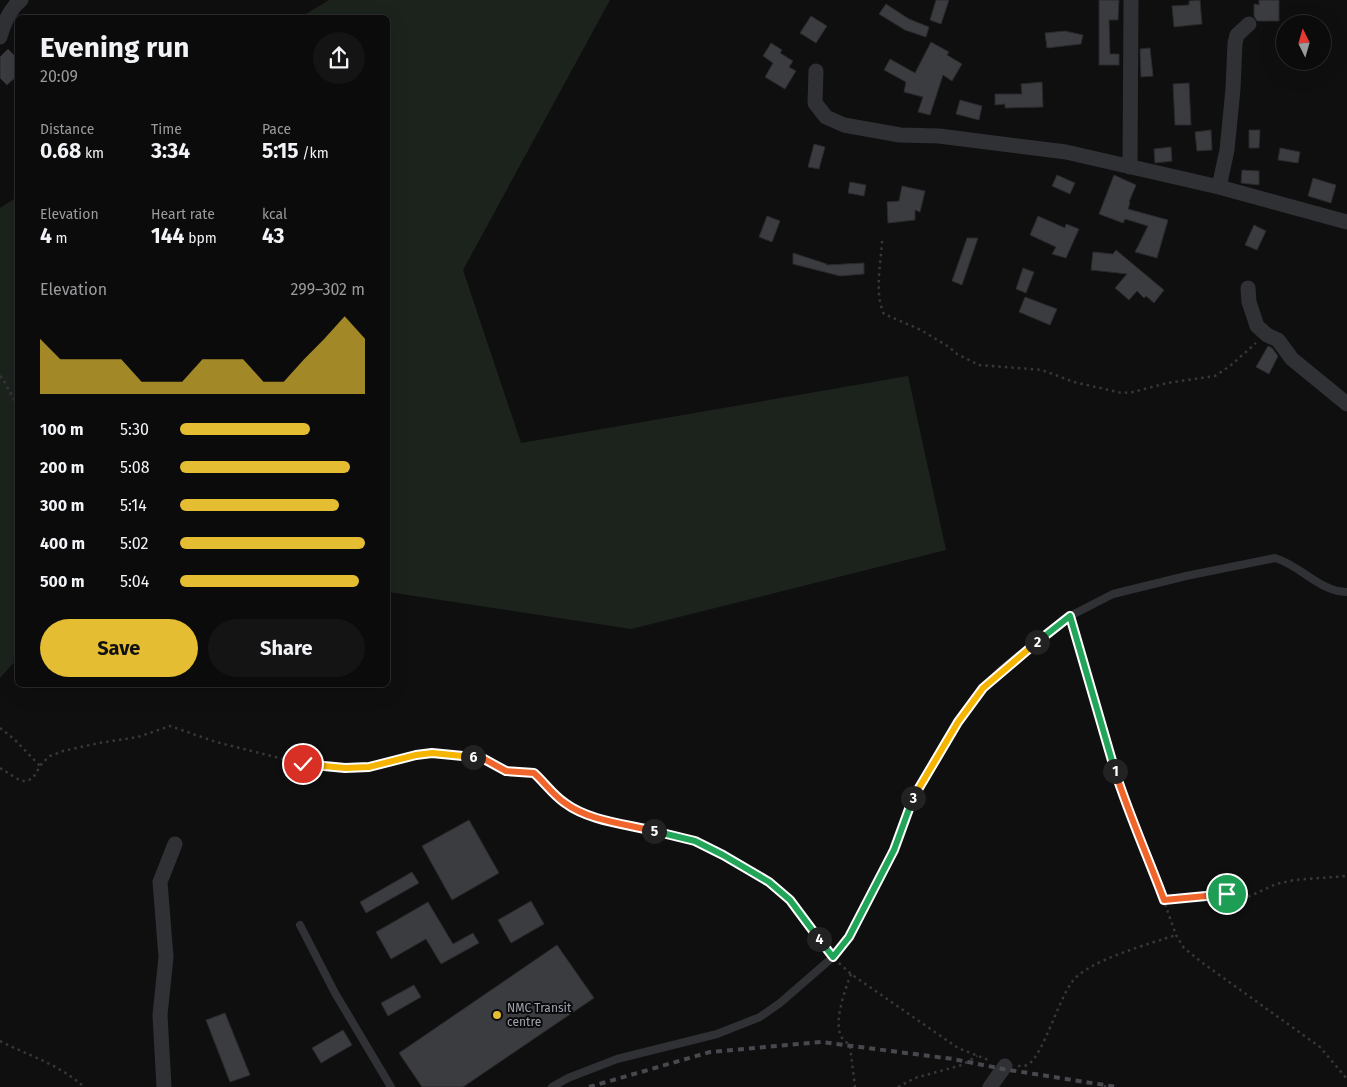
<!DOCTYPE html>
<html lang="en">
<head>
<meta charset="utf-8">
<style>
  :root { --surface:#0b0b0c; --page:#141415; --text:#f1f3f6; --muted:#9a9b9d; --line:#2b2b2d; --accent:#e4bd33 }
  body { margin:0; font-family:"Fira Sans",sans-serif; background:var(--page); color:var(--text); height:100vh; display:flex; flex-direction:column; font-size:19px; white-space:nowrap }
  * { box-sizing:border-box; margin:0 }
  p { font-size:16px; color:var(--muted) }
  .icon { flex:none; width:28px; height:28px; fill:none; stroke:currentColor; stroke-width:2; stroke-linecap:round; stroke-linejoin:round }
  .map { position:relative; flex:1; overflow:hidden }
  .sheet { position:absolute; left:15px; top:15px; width:375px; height:672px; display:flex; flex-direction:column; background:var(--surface); border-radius:8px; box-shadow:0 5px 20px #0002,0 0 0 1px var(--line) }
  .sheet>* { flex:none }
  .needle { width:32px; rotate:355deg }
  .buttons { position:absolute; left:1276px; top:15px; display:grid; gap:10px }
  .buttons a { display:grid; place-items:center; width:55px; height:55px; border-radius:50%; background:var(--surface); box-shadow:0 5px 20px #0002,0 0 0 1px var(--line); font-size:25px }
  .pin { position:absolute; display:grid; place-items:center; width:42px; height:42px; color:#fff; margin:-21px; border:2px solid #fff; border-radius:50%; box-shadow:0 1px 5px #0007 }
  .km { position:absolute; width:25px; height:25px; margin:-12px; border-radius:50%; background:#222; color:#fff; font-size:14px; line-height:25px; text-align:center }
  .round { display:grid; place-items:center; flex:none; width:52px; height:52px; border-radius:26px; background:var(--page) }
  .summary { display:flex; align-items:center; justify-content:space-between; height:85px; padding:0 25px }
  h1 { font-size:28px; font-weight:700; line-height:38px }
  .figures { display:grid; grid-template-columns:repeat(3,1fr); gap:8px; height:85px; padding:5px 25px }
  .figures div { display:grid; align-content:center }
  .figures b { font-size:21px; font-weight:700 }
  .figures small { font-size:14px; font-weight:400 }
  .figures p { font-size:14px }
  .chart { height:140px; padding:10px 25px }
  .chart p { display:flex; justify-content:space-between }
  .chart svg { width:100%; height:90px; margin-top:5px; fill:var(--accent); opacity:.7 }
  .button { display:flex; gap:10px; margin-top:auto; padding:10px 25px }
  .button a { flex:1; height:58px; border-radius:30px; background:var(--accent); color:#111; font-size:20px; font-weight:700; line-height:58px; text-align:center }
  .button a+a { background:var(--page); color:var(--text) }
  ul { padding:0 25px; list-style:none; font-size:16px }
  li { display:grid; grid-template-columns:80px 60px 1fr; align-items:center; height:38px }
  li i { height:12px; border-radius:6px; background:var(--accent) }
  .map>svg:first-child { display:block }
</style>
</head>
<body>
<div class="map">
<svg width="1347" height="1087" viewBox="0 0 1347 1087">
  <rect width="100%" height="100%" fill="#0f0f10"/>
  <!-- green -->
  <g fill="#1c231d">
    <path d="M329 0H610L463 270 521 443 908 376 946 550 631 629 388 592V18L301 17Z"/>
    <path d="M17 197 18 658 0 678V208Z"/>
  </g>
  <!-- building -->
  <g fill="#3b3c40" stroke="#2a292c">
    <path d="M936 0H949L941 24 930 20Z"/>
    <path d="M1099 0H1119L1118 20H1109L1110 54H1119V65H1099Z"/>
    <path d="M1200 0 1202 24 1174 27 1172 6 1189 5V1Z"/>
    <path d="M1259 0H1279V21H1257L1254 16V4L1259 5Z"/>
    <path d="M886 4 909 19 929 27 926 37 905 30 879 14Z"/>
    <path d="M811 16 827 26 816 43 800 33Z"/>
    <path d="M1065 31 1083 35 1081 44 1047 48 1045 33Z"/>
    <path d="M931 42 949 52 947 55 962 64 952 81 943 75 930 115 918 112 923 97 904 92 906 82 884 70 890 59 915 73Z"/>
    <path d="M771 43 782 50 780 53 793 61 789 67 796 71 785 89 765 77 773 63 763 56Z"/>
    <path d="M1150 48 1153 76 1141 77 1140 49Z"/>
    <path d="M8 49 18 59V75L7 85 0 78V57Z"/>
    <path d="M1042 82 1043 107 1005 108V104L995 105V94H1022L1021 84Z"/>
    <path d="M1189 83 1191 125H1175L1173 84Z"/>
    <path d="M960 100 982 106 979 120 956 114Z"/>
    <path d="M1211 130 1212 150 1197 151 1195 132Z"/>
    <path d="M1249 130H1260L1259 148H1249Z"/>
    <path d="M814 144 825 147 819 169 808 167Z"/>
    <path d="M1171 147 1172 161 1155 163 1154 149Z"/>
    <path d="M1280 148 1300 152 1298 163 1278 160Z"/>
    <path d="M1242 170 1259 171V185L1241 183Z"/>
    <path d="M1057 175 1075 183 1070 194 1052 186Z"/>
    <path d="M1114 175 1136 185 1129 202 1130 203 1128 209 1168 220 1157 258 1135 252 1148 226 1125 219 1123 223 1099 214Z"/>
    <path d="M1313 178 1336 185 1331 203 1308 196Z"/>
    <path d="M850 182 866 185 864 196 848 193Z"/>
    <path d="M902 186 925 191 920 212 915 210V220L888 223 887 202 899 201Z"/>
    <path d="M767 216 780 221 772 242 759 237Z"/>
    <path d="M1038 216 1065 228 1066 224 1079 229 1066 258 1052 254 1056 247 1030 235Z"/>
    <path d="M1254 225 1266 231 1257 250 1245 245Z"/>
    <path d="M967 238H978L962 285 952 281Z"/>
    <path d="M1116 250 1164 290 1154 303 1146 296 1144 298 1137 291 1129 300 1115 288 1127 274 1091 270 1093 252 1113 254Z"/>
    <path d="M793 253 827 264 826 265 864 263V274L840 276 793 264Z"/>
    <path d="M1023 268 1034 272 1026 293 1016 289Z"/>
    <path d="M1025 297 1057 309 1050 325 1019 312Z"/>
    <path d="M1268 346 1272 348 1278 356 1269 374 1256 367Z"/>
    <path d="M469 820 499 873 452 900 422 846Z"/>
    <path d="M412 872 419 883 366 913 360 902Z"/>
    <path d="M531 901 544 924 511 943 498 920Z"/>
    <path d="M428 902 453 944 473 933 479 943 441 964 426 939 391 959 376 932Z"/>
    <path d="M557 945 594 998 463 1087H422L399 1053Z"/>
    <path d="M414 985 421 997 388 1016 381 1003Z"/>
    <path d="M225 1013 250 1075 230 1082 206 1020Z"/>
    <path d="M343 1030 352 1045 321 1063 312 1048Z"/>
  </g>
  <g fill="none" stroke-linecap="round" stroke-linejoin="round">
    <!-- path -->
    <g stroke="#37373c" stroke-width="2.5" stroke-dasharray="2.5 4" stroke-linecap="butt">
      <path d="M882 241C881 264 874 293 884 314L921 330 949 347 957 354 979 365 1042 370 1074 382 1122 393 1133 392 1167 383 1215 376 1230 366 1256 343"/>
      <path d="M0 376 3 379 18 407"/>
      <path d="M1073 627 1110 756 1130 817 1148 856 1176 935 1184 948 1204 964 1320 1047 1347 1079"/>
      <path d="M0 728 14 739 40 766"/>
      <path d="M0 768 21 781H27L33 778 42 763 50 756 63 751 99 743 138 737 170 726 216 742 303 764 320 766 345 769 369 767 416 755 432 753 474 757 484 759 506 771 534 773C545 783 554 796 567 805 599 826 657 827 694 841 722 851 771 880 790 901 804 916 815 934 827 950"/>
      <path d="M1164 900 1214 894 1250 896 1276 884 1294 880 1347 876"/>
      <path d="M839 963 851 974 958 1048 991 1061"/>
      <path d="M851 974C845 990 835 1017 840 1034 841 1039 847 1042 850 1046L855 1087"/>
      <path d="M0 1041C29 1056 59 1064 84 1087"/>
      <path d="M1018 1066C1022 1066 1026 1066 1029 1064 1044 1052 1058 1001 1072 982 1086 961 1152 943 1176 935"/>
      <path d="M1105 1085V1087"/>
      <path d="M898 1087 915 1078 962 1065 977 1056"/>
    </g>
    <!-- service -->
    <g stroke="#303135" stroke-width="8">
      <path d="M300 925 335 993 391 1087"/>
      <path d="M552 1087 568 1078 617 1059 717 1034 760 1017 780 1003 833 957 849 937 894 850 912 800 957 721 983 688 1001 670 1070 616 1113 594 1186 576 1275 558C1300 565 1320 592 1347 592"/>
    </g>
    <!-- minor -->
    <g stroke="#303135" stroke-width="15">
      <path d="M0 37C3 25 11 7 21 0"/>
      <path d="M816 71 815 103 826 117 844 125 900 135 939 136 1066 152 1219 187 1347 222"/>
      <path d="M1130 167 1131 0"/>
      <path d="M1219 187 1227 150 1233 89 1235 43 1237 35 1249 24"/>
      <path d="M1248 288 1249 302 1257 326 1267 335 1278 340 1292 359 1347 404"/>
      <path d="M164 1087 160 1015 166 957 160 882 175 844"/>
      <path d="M990 1087 1005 1066"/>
    </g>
    <!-- rail -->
    <path stroke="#48484e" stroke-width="4" stroke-dasharray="6 5" stroke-linecap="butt" d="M589 1087 710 1052 821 1042 953 1059 1003 1069 1117 1087"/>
  </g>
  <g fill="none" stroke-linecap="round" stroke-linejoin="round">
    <!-- split-1 casing -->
    <g stroke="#fff" stroke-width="10">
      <path id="split-1" d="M1115 771C1129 815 1148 857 1164 900L1227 894"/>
    </g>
    <!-- split-2 casing -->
    <g stroke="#fff" stroke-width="10">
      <path id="split-2" d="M1037 642 1070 616 1115 771"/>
    </g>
    <!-- split-3 casing -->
    <g stroke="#fff" stroke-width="10">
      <path id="split-3" d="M913 798 958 722 983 688 1037 642"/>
    </g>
    <!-- split-4 casing -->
    <g stroke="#fff" stroke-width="10">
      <path id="split-4" d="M819 939 833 957 849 937 894 850 913 798"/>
    </g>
    <!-- split-5 casing -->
    <g stroke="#fff" stroke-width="10">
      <path id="split-5" d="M654 831 695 841 723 855 769 882 790 900 819 939"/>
    </g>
    <!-- split-6 casing -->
    <g stroke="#fff" stroke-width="10">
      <path id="split-6" d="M473 757 484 759 506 771 534 773C545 783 553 795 565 803 589 821 626 824 654 831"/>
    </g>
    <!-- split-7 casing -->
    <g stroke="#fff" stroke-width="10">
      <path id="split-7" d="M303 764 345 768 369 767 416 755 432 753 473 757"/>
    </g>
    <!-- split-1 -->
    <use href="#split-1" stroke="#f0652b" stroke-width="6"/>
    <!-- split-2 -->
    <use href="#split-2" stroke="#22a559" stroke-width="6"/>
    <!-- split-3 -->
    <use href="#split-3" stroke="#f5b400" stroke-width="6"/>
    <!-- split-4 -->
    <use href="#split-4" stroke="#22a559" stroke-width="6"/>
    <!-- split-5 -->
    <use href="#split-5" stroke="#22a559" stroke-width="6"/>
    <!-- split-6 -->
    <use href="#split-6" stroke="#f0652b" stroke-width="6"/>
    <!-- split-7 -->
    <use href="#split-7" stroke="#f5b400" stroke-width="6"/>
  </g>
  <!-- markers -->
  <circle fill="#e4bd33" stroke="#0a0a0b" stroke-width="2" cx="497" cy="1015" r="5"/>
  <g text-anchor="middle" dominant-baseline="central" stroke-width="4" stroke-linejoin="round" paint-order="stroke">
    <!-- poi labels -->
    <g font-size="12" fill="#a1a4b0" stroke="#0a0a0b" text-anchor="start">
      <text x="507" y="1008">NMC Transit<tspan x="507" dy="14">centre</tspan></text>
    </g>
  </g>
</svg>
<div class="buttons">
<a><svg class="needle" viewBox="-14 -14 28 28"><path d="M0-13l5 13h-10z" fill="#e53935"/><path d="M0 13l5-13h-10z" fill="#9a9b9d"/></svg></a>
</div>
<div class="pin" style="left:1227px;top:894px;background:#1e9e55"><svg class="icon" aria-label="arrive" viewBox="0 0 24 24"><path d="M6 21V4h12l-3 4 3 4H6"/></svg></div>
<div class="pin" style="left:303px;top:764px;background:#d93025"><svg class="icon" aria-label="check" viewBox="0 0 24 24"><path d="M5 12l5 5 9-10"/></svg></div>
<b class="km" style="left:1115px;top:771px">1</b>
<b class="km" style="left:1037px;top:642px">2</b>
<b class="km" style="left:913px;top:798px">3</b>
<b class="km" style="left:819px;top:939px">4</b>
<b class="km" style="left:654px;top:831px">5</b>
<b class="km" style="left:473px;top:757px">6</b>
<section class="sheet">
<div class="summary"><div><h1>Evening run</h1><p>20:09</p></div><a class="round"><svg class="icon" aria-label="share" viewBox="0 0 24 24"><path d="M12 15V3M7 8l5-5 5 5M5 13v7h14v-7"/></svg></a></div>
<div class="figures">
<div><p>Distance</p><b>0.68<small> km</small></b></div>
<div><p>Time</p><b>3:34</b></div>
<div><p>Pace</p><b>5:15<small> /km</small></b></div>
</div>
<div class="figures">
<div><p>Elevation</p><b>4<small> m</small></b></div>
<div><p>Heart rate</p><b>144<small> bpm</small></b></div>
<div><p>kcal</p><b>43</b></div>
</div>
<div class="chart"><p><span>Elevation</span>299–302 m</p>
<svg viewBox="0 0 160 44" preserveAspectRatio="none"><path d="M0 44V17L10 27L20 27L30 27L40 27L50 38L60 38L70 38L80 27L90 27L100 27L110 38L120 38L130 27L140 17L150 6L160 17V44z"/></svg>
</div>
<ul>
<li><b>100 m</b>5:30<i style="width:70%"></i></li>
<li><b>200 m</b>5:08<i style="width:92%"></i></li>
<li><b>300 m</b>5:14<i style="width:86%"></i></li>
<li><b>400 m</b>5:02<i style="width:100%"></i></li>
<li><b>500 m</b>5:04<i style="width:97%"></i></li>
</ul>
<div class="button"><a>Save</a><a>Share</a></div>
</section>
</div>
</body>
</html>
